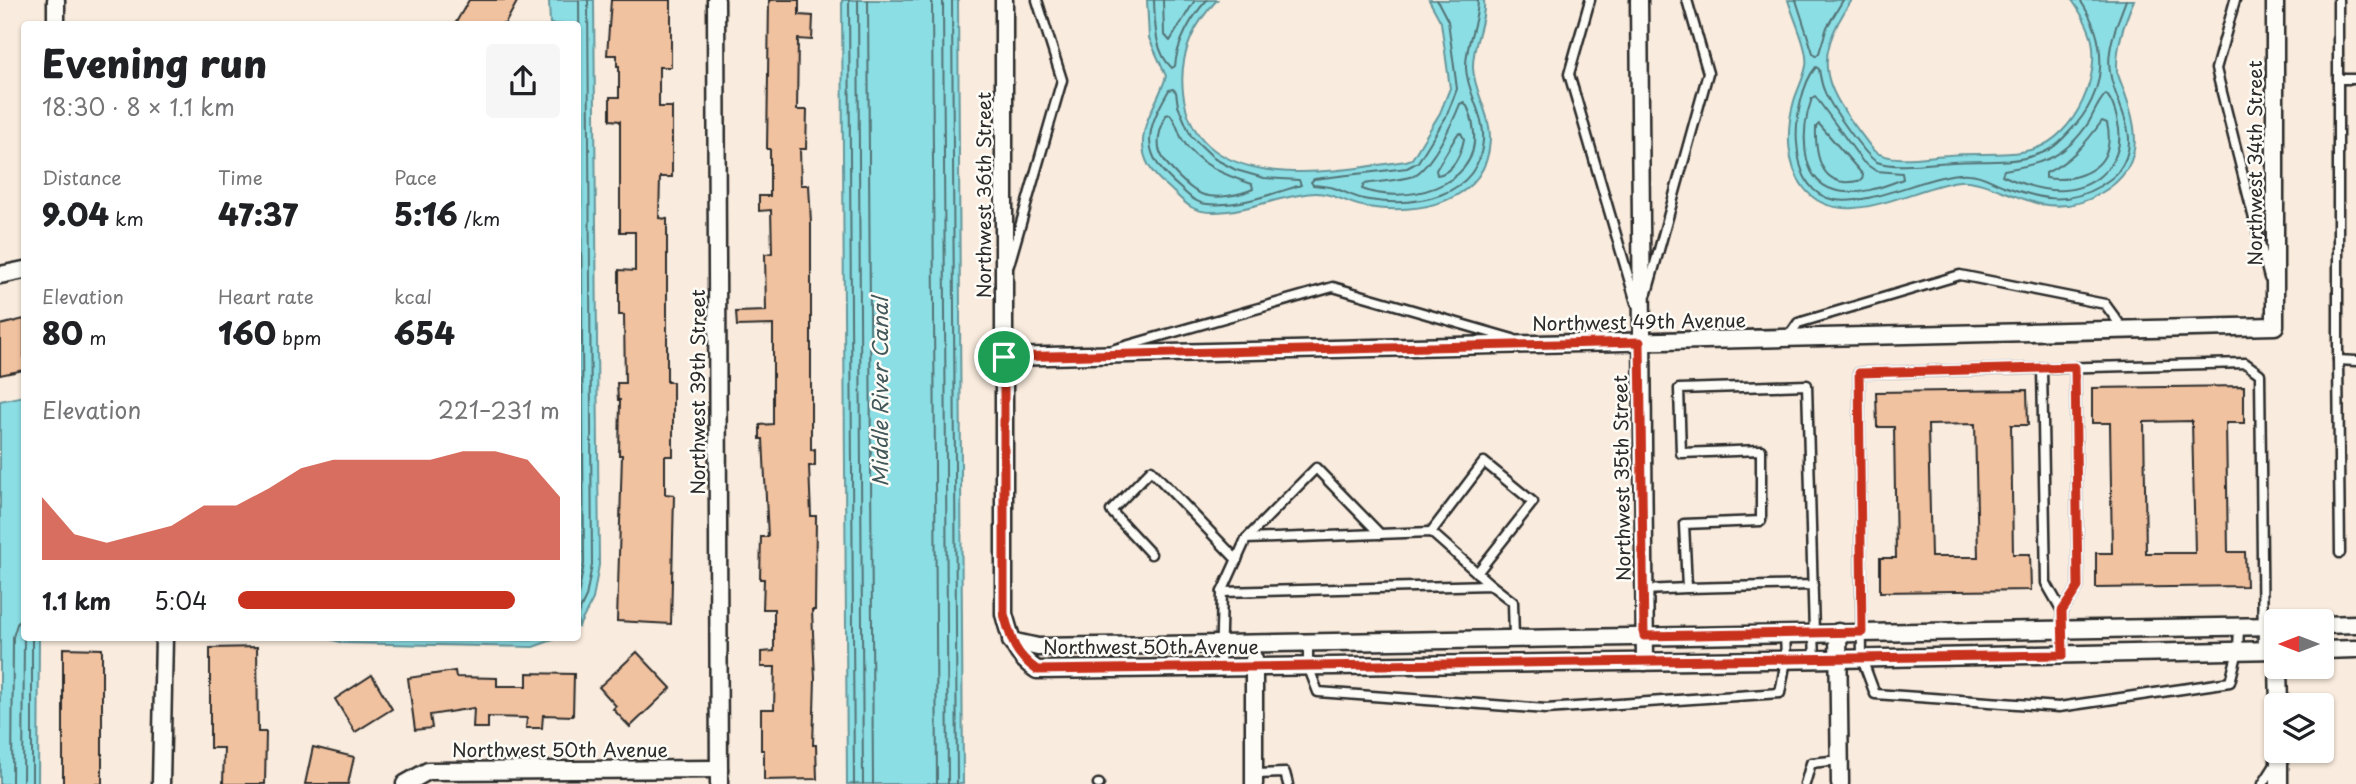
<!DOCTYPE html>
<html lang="en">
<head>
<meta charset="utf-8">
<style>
  :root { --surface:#fff; --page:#f6f6f6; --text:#202124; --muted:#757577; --accent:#c8321e }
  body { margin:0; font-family:"Playpen Sans",sans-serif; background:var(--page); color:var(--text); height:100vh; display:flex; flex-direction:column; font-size:26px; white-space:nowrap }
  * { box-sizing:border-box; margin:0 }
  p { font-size:23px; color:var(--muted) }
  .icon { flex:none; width:38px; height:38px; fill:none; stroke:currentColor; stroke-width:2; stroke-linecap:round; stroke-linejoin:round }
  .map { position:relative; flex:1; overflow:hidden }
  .side { position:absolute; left:21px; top:21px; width:560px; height:620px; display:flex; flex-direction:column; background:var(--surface); border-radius:7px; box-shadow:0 2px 5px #0004 }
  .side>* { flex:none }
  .needle { width:46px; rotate:270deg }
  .controls { position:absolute; left:2264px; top:609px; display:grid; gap:14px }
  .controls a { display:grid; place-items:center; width:70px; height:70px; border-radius:7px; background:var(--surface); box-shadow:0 2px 5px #0004; font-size:35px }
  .pin { position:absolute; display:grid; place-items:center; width:60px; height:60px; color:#fff; margin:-30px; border:4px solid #fff; border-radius:50%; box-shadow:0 2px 7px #0007 }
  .round { display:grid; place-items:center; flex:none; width:74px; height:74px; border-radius:7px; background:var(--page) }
  .summary { display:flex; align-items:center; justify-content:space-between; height:119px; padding:0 21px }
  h1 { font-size:38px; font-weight:800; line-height:52px }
  .figures { display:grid; grid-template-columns:repeat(3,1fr); gap:10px; height:119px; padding:7px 21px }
  .figures div { display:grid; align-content:center }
  .figures b { font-size:30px; font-weight:800 }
  .figures small { font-size:19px; font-weight:400 }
  .figures p { font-size:19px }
  .chart { height:196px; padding:14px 21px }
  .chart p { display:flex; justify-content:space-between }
  .chart svg { width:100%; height:126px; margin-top:7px; fill:var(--accent); opacity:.7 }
  ul { padding:0 21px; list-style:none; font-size:23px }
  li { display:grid; grid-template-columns:112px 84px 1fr; align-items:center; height:52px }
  li i { height:18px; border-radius:9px; background:var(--accent) }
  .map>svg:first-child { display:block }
</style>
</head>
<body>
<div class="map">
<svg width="2356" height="784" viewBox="0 0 2356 784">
  <rect width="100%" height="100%" fill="#f9ebdd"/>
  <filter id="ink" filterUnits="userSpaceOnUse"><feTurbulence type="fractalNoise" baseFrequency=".0143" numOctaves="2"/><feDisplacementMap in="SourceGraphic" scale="14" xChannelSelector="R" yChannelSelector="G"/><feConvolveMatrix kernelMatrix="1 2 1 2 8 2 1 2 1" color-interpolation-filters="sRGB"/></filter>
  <g filter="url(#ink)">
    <!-- water -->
    <g fill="#8cdee5" stroke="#65969b" stroke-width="2">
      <path d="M549 0H594L599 565 593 599 578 628V24H550Z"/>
      <path d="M842 0H958L963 784H847Z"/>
      <path d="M1147 0H1217C1192 26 1179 56 1183 92 1195 198 1334 172 1406 161L1412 159 1440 113 1450 88 1441 22 1429 0H1484C1486 22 1472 44 1473 68 1474 92 1491 114 1490 140 1487 203 1418 215 1367 207 1349 205 1335 193 1316 193 1282 193 1220 224 1191 207 1183 202 1175 193 1167 186 1153 175 1142 160 1143 141 1144 117 1160 99 1166 76L1149 38Z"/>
      <path d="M1788 0H1852C1805 68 1830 93 1874 151 1892 164 1927 156 1948 155 1977 152 2006 157 2034 149 2076 136 2103 73 2090 33 2086 21 2079 10 2072 0H2134C2124 23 2116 46 2117 72 2134 117 2153 163 2101 193 2082 205 2062 208 2040 204 2016 199 1980 178 1959 181 1914 186 1840 235 1804 188 1786 165 1786 129 1794 101 1797 90 1804 78 1806 66 1809 50 1793 17 1788 0Z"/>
      <path d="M24 396V459L22 481 24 501V637H39L38 784H0V401Z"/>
      <path d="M323 637H561L533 647 343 643Z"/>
    </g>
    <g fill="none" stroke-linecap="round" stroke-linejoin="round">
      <!-- shore -->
      <g stroke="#527375" stroke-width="2">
        <path d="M849 0 854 784"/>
        <path d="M858 0 863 784"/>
        <path d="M868 0 873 784"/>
        <path d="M932 0 937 784"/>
        <path d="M943 0 948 784"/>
        <path d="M952 0 957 784"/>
        <path d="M1154 0C1155 22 1154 52 1172 68L1175 66C1177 43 1191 17 1207 0"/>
        <path d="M1163 0 1164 34 1170 41 1195 0"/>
        <path d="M1437 0 1448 21 1457 89 1446 117 1418 162 1407 168 1314 179 1311 182 1313 185C1320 186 1327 186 1334 188 1346 192 1357 199 1369 200 1415 207 1478 198 1483 141 1485 115 1467 93 1466 68 1465 44 1478 23 1478 0"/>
        <path d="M1796 0 1813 53 1816 56 1819 53 1827 27 1843 0"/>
        <path d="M2080 0C2109 43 2108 92 2070 131 2060 142 2051 151 2036 155 2008 164 1980 160 1952 162 1932 163 1895 169 1877 162 1865 156 1829 104 1824 90 1821 83 1820 76 1819 69L1816 67C1802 83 1795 121 1797 143 1804 254 1913 170 1969 174 1981 174 1993 182 2004 186 2040 199 2066 206 2100 186 2106 182 2113 178 2117 173 2146 137 2114 105 2110 72 2106 48 2118 21 2126 0"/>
        <path d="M1173 89 1176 92 1178 106 1191 136 1215 159 1236 170 1264 178 1299 180 1301 185C1272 194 1238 207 1207 204 1195 203 1188 195 1180 188 1140 154 1144 133 1169 90Z"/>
        <path d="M2106 94C2114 102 2117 117 2119 129 2123 161 2098 187 2065 190 2044 192 2021 184 2002 175L2004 170C2043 164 2066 157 2089 122 2094 113 2099 100 2106 94Z"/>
        <path d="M1815 96 1863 162 1876 171 1902 173 1903 179C1883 187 1856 197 1834 190 1797 179 1802 126 1812 98Z"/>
        <path d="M1464 102C1470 109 1473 123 1474 133 1479 188 1403 205 1362 189L1364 184C1379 181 1398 181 1413 176 1431 168 1453 122 1460 104Z"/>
        <path d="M1170 114C1176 121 1178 131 1182 139 1196 164 1227 176 1252 184L1253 189C1240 195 1218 199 1204 195 1190 191 1161 162 1159 148 1157 137 1162 125 1166 115Z"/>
        <path d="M2102 121 2107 123C2109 132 2110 141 2107 150 2100 174 2067 182 2046 178V173C2071 161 2086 143 2102 121Z"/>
        <path d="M1819 124 1863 175 1862 180C1822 191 1815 158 1816 127Z"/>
        <path d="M1461 133 1464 139C1461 154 1453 173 1437 175L1436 170 1457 135Z"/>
        <path d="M578 595 584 564 579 0"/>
        <path d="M578 614 586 597 592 565 588 0"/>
        <path d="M397 637 531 640 540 637"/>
        <path d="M12 784 13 637 17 624 24 616"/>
        <path d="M23 784 24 632"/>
        <path d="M32 784V637"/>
      </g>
    </g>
    <!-- building -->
    <g fill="#f1c2a0" stroke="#2b2b2b" stroke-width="2" fill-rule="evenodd">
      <path d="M469 0H518L505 24H455Z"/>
      <path d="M611 0H671V67H659V107H672V177H660L659 218 667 219V382H673V456H665V494L674 495 671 624 617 621 622 455H619L620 400H618L617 383H625L624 315H619V270L635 271V232H620V121L610 120V97H619V66H617V55H607Z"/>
      <path d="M769 0H799V15L813 16 812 40 798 39 797 110H807L806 149H800L801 185H809L811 223V450L815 449V466H809L811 516H816L815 610H812L815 679 813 745H816L817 779 764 780V750H761V709H774L775 667H761V652L774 651V609H763L764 579H760L761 537H768L763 439H760V425L773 424V325L737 326 736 312 766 311 765 254 772 253 771 210 759 211V196H770V149H767Z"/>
      <path d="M24 319V370L0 375V325Z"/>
      <path d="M2244 386V423H2226L2228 552H2245L2246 586 2096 588V553H2112L2110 423H2092V388ZM2192 421 2195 553H2146L2144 422Z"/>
      <path d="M2027 390 2028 425H2011L2013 554H2030L2031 590 1880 592V558H1896L1894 427H1877L1876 392ZM1975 424 1978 557H1931L1928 425Z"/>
      <path d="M257 647 258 732H266L265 784H223L224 748H210V648Z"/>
      <path d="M63 648 102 649V784H63Z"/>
      <path d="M637 652 671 688 630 727 613 709 616 706 599 687Z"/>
      <path d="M455 671 456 677 497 678V686H527V673L574 674 573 716 543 715 542 728H526L527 718 488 717V728H473L474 708 430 715 432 728 415 730 408 678Z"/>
      <path d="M372 675 392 709 355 732 335 699Z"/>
      <path d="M313 747 354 757 348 784H305Z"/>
    </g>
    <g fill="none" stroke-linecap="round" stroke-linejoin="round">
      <!-- service casing -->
      <g stroke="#2b2b2b" stroke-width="13">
        <g id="service">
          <path d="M1590 0 1569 74 1636 303"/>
          <path d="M2235 0 2216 69 2269 278"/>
          <path d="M2338 0V360L2356 361"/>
          <path d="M2338 79H2356"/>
          <path d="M1009 265 1062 80 1037 0"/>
          <path d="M1647 293 1708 73 1687 0"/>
          <path d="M1789 336 1798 323 1960 275 2105 304 2124 330"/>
          <path d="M1115 349 1333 287 1513 339"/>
          <path d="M2338 360 2340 553"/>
          <path d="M2042 368 2046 583 2062 611 2063 655"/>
          <path d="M1431 532 1484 462 1533 502 1477 573"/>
          <path d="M1246 539 1316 468 1380 534"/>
          <path d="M1151 554 1111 511 1151 470 1237 560"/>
          <path d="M1813 585 1687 588 1684 524 1761 521V450L1681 453 1679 389 1807 385 1814 633 1815 660"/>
          <path d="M1644 590 1687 588"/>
          <path d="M1222 592 1246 539 1431 532 1491 585"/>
          <path d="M2062 611 2078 587 2075 367"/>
          <path d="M2239 627 2238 651 2230 682 2059 707 1875 694 1862 659 1859 373 2245 363 2260 374 2263 651"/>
          <path d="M1308 642V666L1318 692 1546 709 1780 693 1786 660 1785 633"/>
          <path d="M1220 667 1222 592 1491 585 1513 602 1514 638"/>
          <path d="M1254 774 1285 773 1288 784"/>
          <path d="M1098 784H1099"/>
          <path d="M1805 784 1811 763 1840 760"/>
          <path d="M2263 784 2275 765"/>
        </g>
      </g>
      <!-- minor casing -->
      <g stroke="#2b2b2b" stroke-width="21">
        <g id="minor">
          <path d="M716 0 719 784"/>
          <path d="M1004 0V614C1011 639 1014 655 1037 670L1838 659 2277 650"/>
          <path d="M1639 0 1645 662"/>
          <path d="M56 24V0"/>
          <path d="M0 275 24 270"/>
          <path d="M1004 357 2275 326V0"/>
          <path d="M2322 625 2356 624"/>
          <path d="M1838 632 1840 784"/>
          <path d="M1011 641 1038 647 2277 626"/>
          <path d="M2322 650 2356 649"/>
          <path d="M2278 667 2279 705"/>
          <path d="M2279 751V784"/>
          <path d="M161 784 164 637"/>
          <path d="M405 784 428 771 719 769"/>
          <path d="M1254 784V659"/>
        </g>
      </g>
      <!-- service -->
      <use href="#service" stroke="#fdfcf7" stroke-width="8"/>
      <!-- minor -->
      <use href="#minor" stroke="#fdfcf7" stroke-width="16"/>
    </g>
  </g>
  <g fill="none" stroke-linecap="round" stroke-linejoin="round" filter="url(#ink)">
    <!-- route casing -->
    <g stroke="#fff" stroke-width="14">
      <path id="route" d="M1640 342 1644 636 1862 632 1859 373 2075 367 2078 587 2062 611 2063 655 1037 670C1014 654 1011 639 1004 614V357Z"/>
    </g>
    <!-- route -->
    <use href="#route" stroke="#c8321e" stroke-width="9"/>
  </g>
  <g text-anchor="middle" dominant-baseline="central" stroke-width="5" stroke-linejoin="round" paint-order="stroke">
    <!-- street labels -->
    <g font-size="19" fill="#2b2b2b" stroke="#fdfcf7">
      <text transform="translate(2254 163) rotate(-90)">Northwest 34th Street</text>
      <text transform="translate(983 195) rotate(-90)">Northwest 36th Street</text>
      <text transform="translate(1639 321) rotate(-1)">Northwest 49th Avenue</text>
      <text transform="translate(697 392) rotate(-90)">Northwest 39th Street</text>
      <text transform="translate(1621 478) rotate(-91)">Northwest 35th Street</text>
      <text x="1151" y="646">Northwest 50th Avenue</text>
      <text x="560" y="749">Northwest 50th Avenue</text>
    </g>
    <!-- water labels -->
    <g font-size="21" font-style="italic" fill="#43585a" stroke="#fdfcf7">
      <text transform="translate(879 392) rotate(-90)">Middle River Canal</text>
    </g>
  </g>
</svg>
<div class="controls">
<a><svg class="needle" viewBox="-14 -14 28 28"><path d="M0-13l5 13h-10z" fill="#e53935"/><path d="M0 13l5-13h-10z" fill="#757577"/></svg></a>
<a><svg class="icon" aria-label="layers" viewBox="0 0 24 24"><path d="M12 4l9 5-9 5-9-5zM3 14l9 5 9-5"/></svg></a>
</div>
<div class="pin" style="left:1004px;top:357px;background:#1e9e55"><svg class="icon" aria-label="arrive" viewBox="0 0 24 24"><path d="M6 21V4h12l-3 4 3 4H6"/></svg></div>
<section class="side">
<div class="summary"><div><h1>Evening run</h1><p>18:30 · 8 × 1.1 km</p></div><a class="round"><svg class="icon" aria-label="share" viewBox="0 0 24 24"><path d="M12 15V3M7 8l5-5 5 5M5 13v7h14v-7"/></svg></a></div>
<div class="figures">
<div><p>Distance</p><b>9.04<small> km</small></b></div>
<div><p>Time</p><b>47:37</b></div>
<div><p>Pace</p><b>5:16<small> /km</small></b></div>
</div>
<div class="figures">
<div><p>Elevation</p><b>80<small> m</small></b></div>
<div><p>Heart rate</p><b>160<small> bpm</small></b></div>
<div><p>kcal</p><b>654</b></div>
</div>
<div class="chart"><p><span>Elevation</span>221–231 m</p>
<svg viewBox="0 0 160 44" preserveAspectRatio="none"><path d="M0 44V22L10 35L20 38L30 35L40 32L50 25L60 25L70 19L80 12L90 9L100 9L110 9L120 9L130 6L140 6L150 9L160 22V44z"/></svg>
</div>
<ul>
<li><b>1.1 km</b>5:04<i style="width:86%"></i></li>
</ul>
</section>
</div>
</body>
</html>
